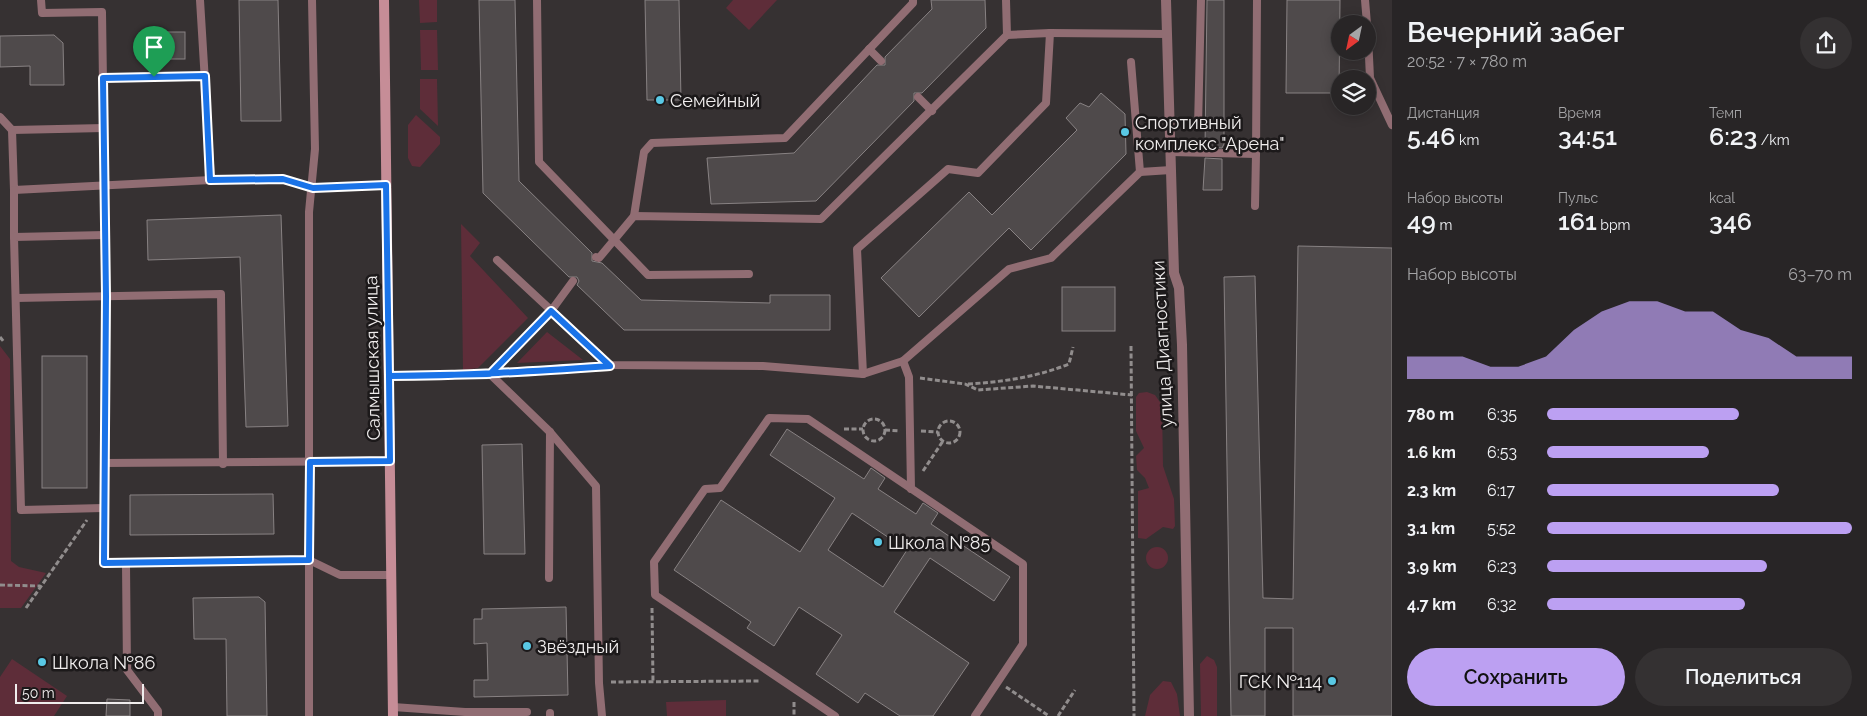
<!DOCTYPE html>
<html lang="ru">
<head>
<meta charset="utf-8">
<style>
  :root { --surface:#282526; --page:#343132; --text:#f1f3f6; --muted:#a5a5a7; --line:#444243; --accent:#bca0f2 }
  body { margin:0; font-family:Raleway,sans-serif; background:var(--page); color:var(--text); height:100vh; display:flex; flex-direction:column; font-size:19px; white-space:nowrap }
  * { box-sizing:border-box; margin:0 }
  p { font-size:16px; color:var(--muted) }
  .icon { flex:none; width:28px; height:28px; fill:none; stroke:currentColor; stroke-width:2; stroke-linecap:round; stroke-linejoin:round }
  .map { position:relative; flex:1; overflow:hidden }
  .panel { display:flex; flex-direction:column; background:var(--surface); width:475px }
  .panel>* { flex:none }
  .needle { width:32px; rotate:213deg }
  .fabs { position:absolute; left:1331px; top:15px; display:grid; gap:10px }
  .fabs a { display:grid; place-items:center; width:45px; height:45px; border-radius:50%; background:var(--surface); box-shadow:0 2px 12px #0003,0 0 0 1px var(--line); font-size:25px }
  .scale { position:absolute; left:15px; bottom:12px; width:129px; box-sizing:border-box; padding-left:5px; border:2px solid #f0eded; border-top:0; font-size:14px; line-height:18px; white-space:nowrap; color:#f0eded; -webkit-text-stroke:4px #1c191a; paint-order:stroke }
  .pin { position:absolute; display:grid; place-items:center; width:42px; height:42px; color:#fff; margin:-51px -21px; border-radius:50% 50% 50% 0; rotate:-45deg; box-shadow:0 0 5px #0007 }
  .pin .icon { rotate:45deg }
  .round { display:grid; place-items:center; flex:none; width:52px; height:52px; border-radius:26px; background:var(--page) }
  .head { display:flex; align-items:center; justify-content:space-between; height:85px; padding:0 15px }
  h1 { font-size:28px; font-weight:600; line-height:38px }
  .figures { display:grid; grid-template-columns:repeat(3,1fr); gap:8px; height:85px; padding:5px 15px }
  .figures div { display:grid; align-content:center }
  .figures b { font-size:25px; font-weight:600 }
  .figures small { font-size:14px; font-weight:400 }
  .figures p { font-size:14px }
  .chart { height:140px; padding:10px 15px }
  .chart p { display:flex; justify-content:space-between }
  .chart svg { width:100%; height:90px; margin-top:5px; fill:var(--accent); opacity:.7 }
  .action { display:flex; gap:10px; margin-top:auto; padding:10px 15px }
  .action a { flex:1; height:58px; border-radius:30px; background:var(--accent); color:#111; font-size:20px; font-weight:600; line-height:58px; text-align:center }
  .action a+a { background:var(--page); color:var(--text) }
  ul { padding:0 15px; list-style:none; font-size:16px }
  li { display:grid; grid-template-columns:80px 60px 1fr; align-items:center; height:38px }
  li i { height:12px; border-radius:6px; background:var(--accent) }
  main { display:flex; flex:1; min-height:0 }
  .map>svg:first-child { display:block }
</style>
</head>
<body>
<main>
<div class="map">
<svg width="1392" height="716" viewBox="0 0 1392 716">
  <rect width="100%" height="100%" fill="#363132"/>
  <!-- green -->
  <g fill="#5e2d39">
    <path d="M419 0H437V22L420 23Z"/>
    <path d="M733 0H777L749 30 726 8Z"/>
    <path d="M420 30H437L438 70H421Z"/>
    <path d="M420 79H437L438 126 420 109Z"/>
    <path d="M416 115 440 137V144L420 167 412 166 408 158V125Z"/>
    <path d="M461 224 480 243 470 256 528 318 478 368 463 370Z"/>
    <path d="M547 332 583 360 517 363Z"/>
    <path d="M0 346 10 359 11 561 19 567 46 573 21 608H0Z"/>
    <path d="M1147 392 1155 395 1162 405 1163 466 1174 499 1175 526 1173 529 1163 527 1146 539 1138 538V491L1149 488 1145 478 1137 470 1136 456 1144 448 1136 431V397L1139 393Z"/>
    <circle cx="1157" cy="558" r="11"/>
    <path d="M1207 656 1214 660 1217 667V716H1201L1200 664Z"/>
    <path d="M12 659 67 696 54 716H0V677Z"/>
    <path d="M1163 681 1171 682 1177 694 1180 716H1145L1150 695Z"/>
    <path d="M726 700V716H667L666 702Z"/>
  </g>
  <!-- building -->
  <g fill="#4f4a4b" stroke="#888283" fill-rule="evenodd">
    <path d="M239 0H278L281 121H241Z"/>
    <path d="M479 0H515L519 181 592 253V261L602 263 641 300 770 303V295H830V330H624L577 285 579 281 577 277H569L483 193Z"/>
    <path d="M645 0H679L681 100H647Z"/>
    <path d="M931 0H985L986 28 922 93H914V101L816 201 711 204 707 158 794 153 877 65H885V57L932 9Z"/>
    <path d="M1207 0H1224V144L1222 148 1205 147Z"/>
    <path d="M1287 0H1340L1339 93H1286Z"/>
    <rect x="158" y="32" width="27" height="27"/>
    <path d="M54 35 63 43 64 85H30V66L0 67V36Z"/>
    <path d="M1101 93 1125 114 1126 154 1031 250 1009 228 919 317 881 278 969 192 992 215 1077 130 1066 118 1080 103 1089 107Z"/>
    <path d="M1205 158 1222 159V190H1203Z"/>
    <path d="M281 215 288 426 246 427 240 257 148 260 147 220Z"/>
    <path d="M1298 246 1392 248V716H1293V628H1265V716H1231L1224 277 1255 276 1263 598 1293 599Z"/>
    <rect x="1062" y="287" width="53" height="44"/>
    <rect x="42" y="356" width="45" height="132"/>
    <path d="M787 429 864 479 871 468 885 478 878 489 916 514 923 503 938 513 931 524 1010 577 994 601 930 558 894 612 969 663 933 716H900L865 693 858 703 816 674 842 635 799 607 774 646 747 628 751 622 674 570 721 500 800 552 835 498 770 455ZM852 513 907 550 883 587 828 550Z"/>
    <path d="M522 444 525 554H484L482 445Z"/>
    <path d="M273 494 274 534 130 535V495Z"/>
    <path d="M259 597 265 602 267 716H227L226 639H194L193 598Z"/>
    <path d="M566 607 568 695 474 697V680H488L487 643 474 644V619H482V609Z"/>
    <path d="M107 699 130 700V716H106Z"/>
  </g>
  <g fill="none" stroke-linecap="round" stroke-linejoin="round">
    <!-- path -->
    <g stroke="#918d8d" stroke-width="3" stroke-dasharray="5 2.5" stroke-linecap="butt">
      <path d="M0 337 4 342"/>
      <path d="M1131 346 1134 716"/>
      <path d="M920 378 965 384 978 390 1033 386 1132 395"/>
      <path d="M968 384C1002 382 1037 377 1069 364L1073 347"/>
      <circle cx="874" cy="430" r="11"/>
      <circle cx="949" cy="432" r="11"/>
      <path d="M844 429H863"/>
      <path d="M885 430 900 431"/>
      <path d="M921 431 938 432"/>
      <path d="M923 471 943 441"/>
      <path d="M0 585 40 586"/>
      <path d="M26 608 87 520"/>
      <path d="M652 608 653 682"/>
      <path d="M611 682 759 681"/>
      <path d="M1006 687 1049 716"/>
      <path d="M794 702V716"/>
      <path d="M1058 716 1075 690"/>
    </g>
    <!-- lane -->
    <g stroke="#916d73" stroke-width="8">
      <path d="M41 0 42 13 102 12 106 296 104 563 309 560 340 575H391"/>
      <path d="M200 0 211 180 283 179 313 188 386 185"/>
      <path d="M537 0 539 162 648 275 749 274"/>
      <path d="M1365 0 1367 24"/>
      <path d="M1050 33 1167 34"/>
      <path d="M1368 36 1370 78 1392 125"/>
      <path d="M869 49 881 61"/>
      <path d="M1131 62 1140 172"/>
      <path d="M103 78 205 76"/>
      <path d="M918 97 932 111"/>
      <path d="M0 117 12 130 104 128"/>
      <path d="M1198 127 1201 0"/>
      <path d="M12 130 14 190 211 180"/>
      <path d="M1171 152 1256 154 1257 0"/>
      <path d="M14 190V237"/>
      <path d="M1255 206 1256 154"/>
      <path d="M634 216 644 152 652 143 785 138 913 3V0"/>
      <path d="M596 257 599 258 634 216 821 219 1007 35 1006 0"/>
      <path d="M497 260 610 365 763 366 863 374 903 361 1009 269 1051 258 1140 172 1171 170"/>
      <path d="M16 298 221 294 223 464"/>
      <path d="M903 361 909 377 911 489"/>
      <path d="M490 374 550 432 596 486 599 683 602 716"/>
      <path d="M490 374 610 365"/>
      <path d="M863 374 857 249 948 169 978 173 1046 103 1050 33 1007 35"/>
      <path d="M389 376 490 374 551 311 573 281"/>
      <path d="M104 463 390 461"/>
      <path d="M103 508 21 510 14 237 105 235"/>
      <path d="M126 564 127 670 158 711V716"/>
      <path d="M549 578 550 432"/>
      <path d="M393 707 465 712H527"/>
      <path d="M309 716V212L315 149 312 0"/>
      <path d="M550 716V713"/>
      <path d="M835 716 655 595 654 562 705 489 720 488 769 418 808 419 1023 564V644L975 716"/>
    </g>
    <!-- street -->
    <path stroke="#916d73" stroke-width="10" d="M1166 0 1174 273 1179 288 1182 345 1189 716"/>
    <!-- secondary -->
    <path stroke="#c68d97" stroke-width="10" d="M384 0 393 716"/>
  </g>
  <g fill="none" stroke-linecap="round" stroke-linejoin="round">
    <!-- route casing -->
    <g stroke="#fff" stroke-width="10">
      <path id="route" d="M154 77 103 78 106 296 104 563 309 560 310 462 390 461 389 376C463 376 536 371 610 366L551 311 490 374 389 376 386 185 313 188 283 179 210 180 205 76 154 77"/>
    </g>
    <!-- route -->
    <use href="#route" stroke="#1a73e8" stroke-width="6"/>
  </g>
  <!-- markers -->
  <g fill="#59c8e4" stroke="#1c191a" stroke-width="2">
    <circle cx="660" cy="100" r="5"/>
    <circle cx="1125" cy="132" r="5"/>
    <circle cx="878" cy="542" r="5"/>
    <circle cx="527" cy="646" r="5"/>
    <circle cx="42" cy="662" r="5"/>
    <circle cx="1332" cy="681" r="5"/>
  </g>
  <g text-anchor="middle" dominant-baseline="central" stroke-width="5" stroke-linejoin="round" paint-order="stroke">
    <!-- poi labels -->
    <g font-size="18" fill="#f0eded" stroke="#1c191a" text-anchor="start">
      <text x="670" y="100">Семейный</text>
      <text x="1135" y="122">Спортивный<tspan x="1135" dy="21">комплекс "Арена"</tspan></text>
      <text x="888" y="542">Школа №85</text>
      <text x="537" y="646">Звёздный</text>
      <text x="52" y="662">Школа №86</text>
      <text x="1322" y="681" text-anchor="end">ГСК №114</text>
    </g>
    <!-- street labels -->
    <g font-size="18" fill="#f0eded" stroke="#1c191a">
      <text transform="translate(1162 344) rotate(-93)">улица Диагностики</text>
      <text transform="translate(372 358) rotate(-91)">Салмышская улица</text>
    </g>
  </g>
</svg>
<div class="fabs">
<a><svg class="needle" viewBox="-14 -14 28 28"><path d="M0-13l5 13h-10z" fill="#e53935"/><path d="M0 13l5-13h-10z" fill="#a5a5a7"/></svg></a>
<a><svg class="icon" aria-label="layers" viewBox="0 0 24 24"><path d="M12 4l9 5-9 5-9-5zM3 14l9 5 9-5"/></svg></a>
</div>
<div class="scale">50 m</div>
<div class="pin" style="left:154px;top:77px;background:#1e9e55"><svg class="icon" aria-label="arrive" viewBox="0 0 24 24"><path d="M6 21V4h12l-3 4 3 4H6"/></svg></div>
</div>
<section class="panel">
<div class="head"><div><h1>Вечерний забег</h1><p>20:52 · 7 × 780 m</p></div><a class="round"><svg class="icon" aria-label="share" viewBox="0 0 24 24"><path d="M12 15V3M7 8l5-5 5 5M5 13v7h14v-7"/></svg></a></div>
<div class="figures">
<div><p>Дистанция</p><b>5.46<small> km</small></b></div>
<div><p>Время</p><b>34:51</b></div>
<div><p>Темп</p><b>6:23<small> /km</small></b></div>
</div>
<div class="figures">
<div><p>Набор высоты</p><b>49<small> m</small></b></div>
<div><p>Пульс</p><b>161<small> bpm</small></b></div>
<div><p>kcal</p><b>346</b></div>
</div>
<div class="chart"><p><span>Набор высоты</span>63–70 m</p>
<svg viewBox="0 0 160 44" preserveAspectRatio="none"><path d="M0 44V33L10 33L20 33L30 38L40 38L50 33L60 20L70 11L80 6L90 6L100 11L110 11L120 20L130 24L140 33L150 33L160 33V44z"/></svg>
</div>
<ul>
<li><b>780 m</b>6:35<i style="width:63%"></i></li>
<li><b>1.6 km</b>6:53<i style="width:53%"></i></li>
<li><b>2.3 km</b>6:17<i style="width:76%"></i></li>
<li><b>3.1 km</b>5:52<i style="width:100%"></i></li>
<li><b>3.9 km</b>6:23<i style="width:72%"></i></li>
<li><b>4.7 km</b>6:32<i style="width:65%"></i></li>
</ul>
<div class="action"><a>Сохранить</a><a>Поделиться</a></div>
</section>
</main>
</body>
</html>
